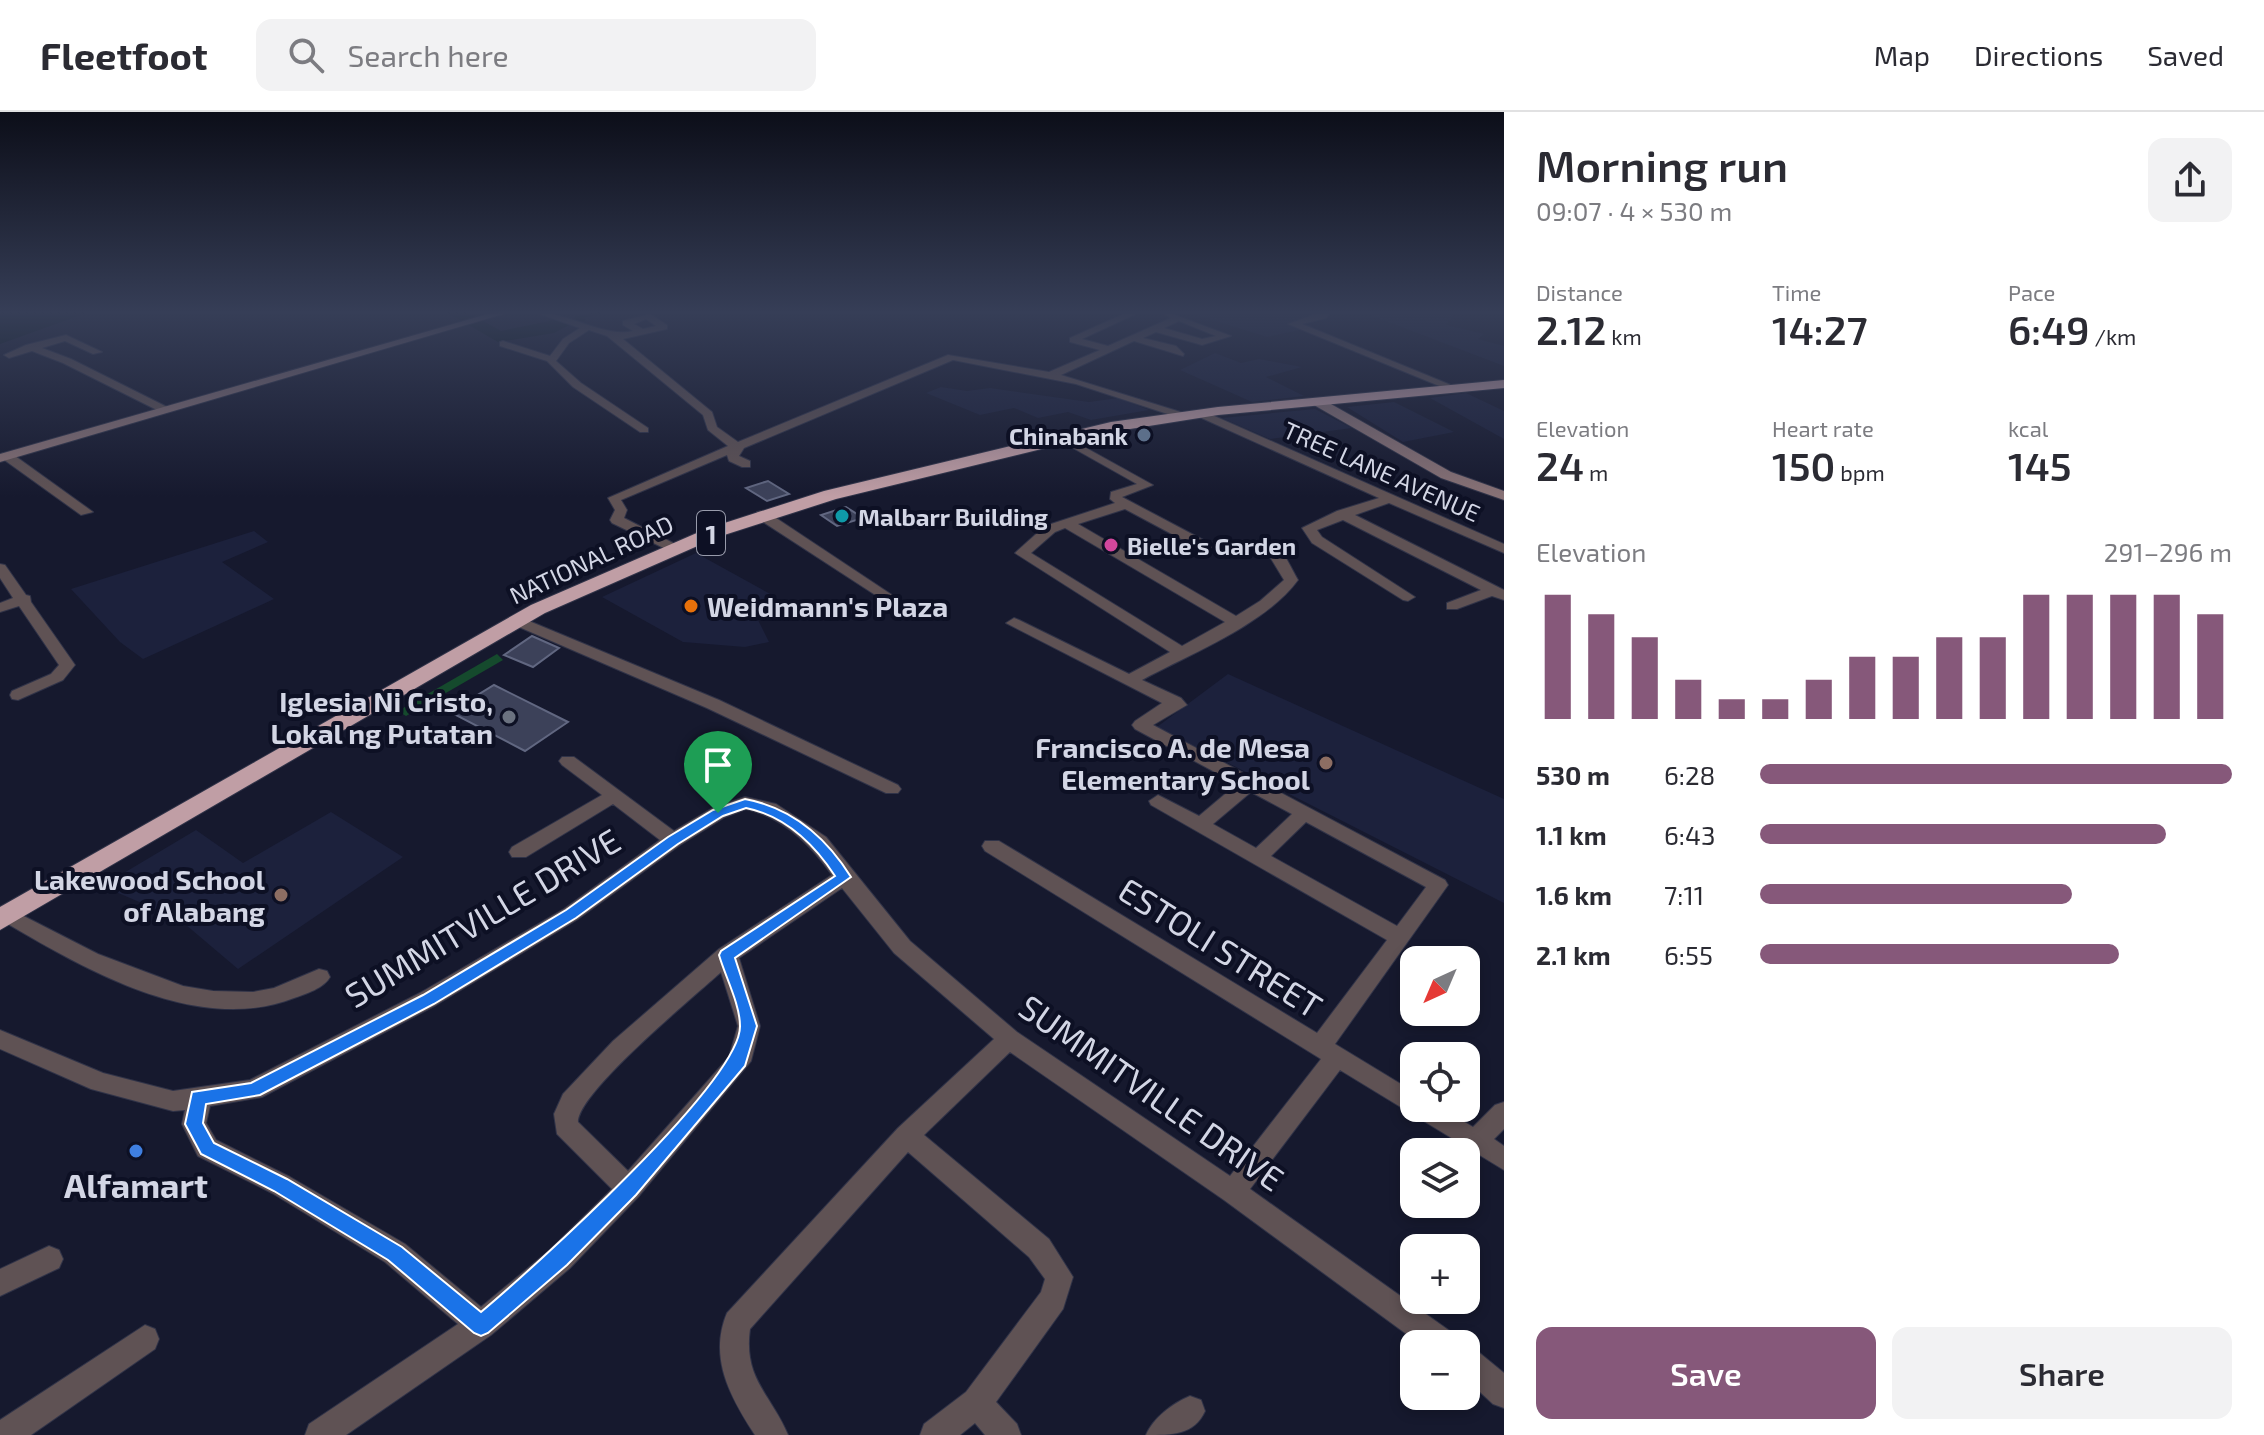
<!DOCTYPE html>
<html lang="en">
<head>
<meta charset="utf-8">
<style>
  :root { --surface:#fff; --page:#f2f2f3; --text:#2b2b33; --muted:#7c7c81; --line:#e1e1e2; --accent:#86587a }
  body { margin:0; font-family:"Exo 2",sans-serif; background:var(--page); color:var(--text); height:100vh; display:flex; flex-direction:column; font-size:30px; white-space:nowrap }
  * { box-sizing:border-box; margin:0 }
  p { font-size:26px; color:var(--muted) }
  .icon { flex:none; width:44px; height:44px; fill:none; stroke:currentColor; stroke-width:2; stroke-linecap:round; stroke-linejoin:round }
  .map { position:relative; flex:1; overflow:hidden }
  .drawer { display:flex; flex-direction:column; background:var(--surface); width:760px }
  .drawer>* { flex:none }
  .needle { width:52px; rotate:224deg }
  .fabs { position:absolute; left:1400px; top:834px; display:grid; gap:16px }
  .fabs a { display:grid; place-items:center; width:80px; height:80px; border-radius:16px; background:var(--surface); box-shadow:0 4px 12px #0003; font-size:40px }
  .pin { position:absolute; display:grid; place-items:center; width:68px; height:68px; color:#fff; margin:-82px -34px; border-radius:50% 50% 50% 0; rotate:-45deg; box-shadow:0 0 8px #0007 }
  .pin .icon { rotate:45deg }
  .round { display:grid; place-items:center; flex:none; width:84px; height:84px; border-radius:16px; background:var(--page) }
  .headline { display:flex; align-items:center; justify-content:space-between; height:136px; padding:0 32px }
  h1 { font-size:44px; font-weight:600; line-height:60px }
  .figures { display:grid; grid-template-columns:repeat(3,1fr); gap:12px; height:136px; padding:8px 32px }
  .figures div { display:grid; align-content:center }
  .figures b { font-size:40px; font-weight:600 }
  .figures small { font-size:22px; font-weight:400 }
  .figures p { font-size:22px }
  .chart { height:224px; padding:16px 32px }
  .chart p { display:flex; justify-content:space-between }
  .chart svg { width:100%; height:144px; margin-top:8px; stroke:var(--accent); stroke-width:6 }
  .action { display:flex; gap:16px; margin-top:auto; padding:16px 32px }
  .action a { flex:1; height:92px; border-radius:16px; background:var(--accent); color:#fff; font-size:32px; font-weight:600; line-height:92px; text-align:center }
  .action a+a { background:var(--page); color:var(--text) }
  ul { padding:0 32px; list-style:none; font-size:26px }
  li { display:grid; grid-template-columns:128px 96px 1fr; align-items:center; height:60px }
  li i { height:20px; border-radius:10px; background:var(--accent) }
  header { display:flex; align-items:center; gap:48px; box-sizing:border-box; height:112px; padding:0 40px; background:var(--surface); border-bottom:2px solid var(--line) }
  header strong { font-size:38px }
  nav { display:flex; gap:44px; margin-inline-start:auto; font-size:28px }
  .search { width:560px; height:72px; background:var(--page); display:flex; align-items:center; gap:20px; box-sizing:border-box; padding:0 28px; border-radius:16px; color:var(--muted); font-size:30px }
  main { display:flex; flex:1; min-height:0 }
  .map>svg:first-child { display:block }
</style>
</head>
<body>
<header>
<strong>Fleetfoot</strong>
<div class="search"><svg class="icon" aria-label="search" viewBox="0 0 24 24"><circle cx="10" cy="10" r="6"/><path d="M15 15l6 6"/></svg>Search here</div>
<nav><a>Map</a><a>Directions</a><a>Saved</a></nav>
</header>
<main>
<div class="map">
<svg width="1504" height="1323" viewBox="0 0 1504 1323">
  <rect width="100%" height="100%" fill="#16192e"/>
  <!-- built -->
  <g fill="#1c213c">
    <path d="M1187 200H1300L1318 207 1304 211 1314 215 1267 225Z"/>
    <path d="M1362 200H1456L1446 213 1484 222 1478 227 1504 234V254Z"/>
    <path d="M1215 241 1241 251 1259 247 1302 255 1266 265 1304 284 1252 290 1180 258Z"/>
    <path d="M941 275 967 279 990 276 1089 290 1118 286 1149 298 1091 308 1068 300 1038 306 1014 296 980 303 926 281Z"/>
    <path d="M1466 281 1504 299V327L1430 286Z"/>
    <path d="M1394 290 1454 320 1403 330 1347 295Z"/>
    <path d="M1315 297 1352 316 1270 327 1222 306Z"/>
    <path d="M254 419 268 430 222 450 274 487 143 547 120 530 71 477Z"/>
    <path d="M696 441 772 483 756 504 769 530 745 535 683 530 602 485Z"/>
    <path d="M1228 562 1504 687V791L1157 615Z"/>
    <path d="M331 700 403 745 238 857 179 807 102 774 196 718 243 751Z"/>
  </g>
  <!-- green -->
  <path fill="#154a2d" d="M497 542 503 548 406 604 398 599Z"/>
  <!-- water -->
  <path fill="#011014" d="M0 200H89L0 232Z"/>
  <g fill="none" stroke-linecap="round" stroke-linejoin="round">
    <!-- stream -->
    <path stroke="#011014" stroke-width="3" d="M584 208 576 206 602 200"/>
    <!-- river -->
    <path fill="#011014" fill-rule="evenodd" d="M446 200H467L501 219 564 206 573 211 554 221 498 230Z"/>
  </g>
  <!-- building -->
  <g fill="#3c4159" stroke="#616781" stroke-width="2">
    <path d="M768 369 789 382 767 389 746 376Z"/>
    <path d="M846 395 863 406 837 414 821 403Z"/>
    <path d="M532 524 559 536 533 555 504 543Z"/>
    <path d="M494 573 568 610 525 639 450 600Z"/>
  </g>
  <g fill="none" stroke-linecap="round" stroke-linejoin="round">
    <!-- street casing -->
    <g stroke="#303348" stroke-width="2">
      <g id="street">
        <path d="M534 200C568 200 604 226 633 219L623 213V209L650 202 667 213V217L623 227 712 300 717 315 738 330 948 243 1049 260 1100 238 1070 230V226L1128 200H1140L1082 227 1108 234 1171 206 1164 202 1167 200 1231 224 1202 233 1156 220 1143 226 1176 234 1184 242 1183 244 1134 229 1061 263 1187 302V306L1183 307 1076 272 953 248 744 336 739 344 750 349V355H742L729 349 727 343 621 388 627 398 624 406 677 433 679 436 672 440 612 411 610 408 615 398 608 386 728 334 708 318 703 303 607 224 589 218 569 231 556 249 581 271 648 316V320H640L573 275 547 249 500 234V230L503 229 550 244 563 227 580 216ZM646 207 656 214 643 217 634 212ZM1179 209 1216 224 1202 227 1164 216Z"/>
        <path d="M1321 200H1331L1326 206 1302 212 1463 278 1454 280 1288 212Z"/>
        <path d="M66 223 102 240 93 242 65 229 42 236 71 247 169 296V300H161L63 251 32 239 9 246 4 243 26 233Z"/>
        <path d="M1195 299H1203L1504 432V441L1389 391 1355 403 1498 475 1504 478V488L1492 484 1457 497H1447V491L1481 478 1343 408 1317 418 1322 425 1415 485 1408 489 1403 488 1312 431 1302 416 1337 399 1379 386 1195 303Z"/>
        <path d="M1061 322 1153 373 1122 385 1207 430C1225 433 1265 422 1277 434 1286 443 1292 458 1298 468 1265 513 1190 542 1142 568L1181 586 1187 593 1153 613 1445 768 1448 773 1335 932 1414 980V996H1441L1473 1015 1495 993 1504 990V1017L1494 1027 1504 1034V1058L1340 958 1250 1077 1454 1222 1458 1232H1420L1224 1088 1010 940 924 1023 1049 1127 1073 1165 1063 1197 996 1290 1017 1312 1021 1323H985L975 1311 960 1323H920L924 1312 966 1280 1041 1180 1045 1167 1029 1145 908 1040 750 1217C743 1267 771 1282 788 1323H755C731 1286 708 1246 727 1201L898 1016 994 927 894 841 842 776 739 846 760 914 751 949 638 1085 570 1156 491 1223 346 1323H305L309 1312 458 1212 385 1150 272 1081 198 1044 182 1012 185 998 173 999 91 977 0 937V918L103 961 173 979 250 968 420 881 564 797 660 728 613 692 526 745H512L509 740 512 735 602 683 562 653 559 649 562 645H574L674 719 711 697 745 685 776 692 826 725 910 829 1017 920 1230 1064 1321 947 985 739 982 734 985 729H999L1317 921 1387 828 1151 693 1149 689 1158 683 1199 704 1237 672 1135 617 1132 613 1135 609 1162 591 1006 511 1014 506 1019 508 1129 562 1170 540 1015 441 1045 414 1115 391 1110 387 1111 380 1137 372 1057 327V323ZM1125 397 1198 436 1221 440 1261 436 1267 440 1284 468 1260 489 1236 504 1078 412ZM1065 416 1225 510 1182 534 1031 441 1055 420ZM1251 680 1292 702 1256 736 1213 712ZM746 697C783 705 811 733 832 763L719 837 613 929 563 982 554 1002 557 1022 612 1077 550 1138 481 1195 405 1132 290 1065 216 1028 206 1011 210 994 262 985 436 893 578 807 680 733 725 705ZM1306 710 1426 775 1397 814 1271 744ZM721 860 738 914 729 945 628 1059 578 1010C578 980 695 884 721 860Z"/>
        <path d="M3 341H11L93 400 81 403 3 347Z"/>
        <path d="M762 399 767 400 892 483 885 487 880 486 757 406V400Z"/>
        <path d="M0 452 5 453 26 483 30 484 31 490 75 553 63 568 18 588 12 587 10 583 12 579 51 562 59 553 19 494 0 500V491L13 486 0 466Z"/>
        <path d="M517 504 719 588 898 673 901 677 898 681H886L707 596 512 512V506Z"/>
        <path d="M8 796 98 842 183 874 213 879 253 880 274 876 319 857 327 859 330 865C324 876 306 882 294 886 197 924 83 856 1 808L0 799Z"/>
        <path d="M49 1134 59 1138 63 1147 59 1156 0 1184V1157Z"/>
        <path d="M145 1213 155 1217 159 1227 155 1237 31 1323H0V1308Z"/>
        <path d="M1466 1233 1476 1238 1504 1261V1296L1493 1292 1466 1267Z"/>
        <path d="M1190 1284 1201 1288 1205 1299C1194 1323 1172 1323 1146 1323 1153 1306 1173 1291 1190 1284Z"/>
      </g>
    </g>
    <!-- secondary casing -->
    <g stroke="#303348" stroke-width="2">
      <g id="secondary">
        <path d="M495 200H510L0 350V342Z"/>
        <path d="M1314 287H1322L1451 360 1504 379V388L1441 366 1314 293Z"/>
      </g>
    </g>
    <!-- highway casing -->
    <g stroke="#303348" stroke-width="2">
      <path id="highway" d="M1504 268V276L1218 303 1111 320 836 387 718 425 545 501 0 818V795L531 493 706 417 824 379 1111 310 1218 295Z"/>
    </g>
    <!-- street -->
    <use href="#street" fill="#5f5254" fill-rule="evenodd"/>
    <!-- secondary -->
    <use href="#secondary" fill="#877175" fill-rule="evenodd"/>
    <!-- highway -->
    <use href="#highway" fill="#c09ea5" fill-rule="evenodd"/>
  </g>
  <!-- sky -->
  <linearGradient id="sky" x2="0" y2="1"><stop stop-color="#0c0e19"/><stop offset="0.52" stop-color="#363e57"/><stop offset="1" stop-color="#363e57" stop-opacity="0"/></linearGradient>
  <rect width="1504" height="385" fill="url(#sky)"/>
  <!-- route -->
  <path fill="#1a73e8" stroke="#fff" stroke-width="2" fill-rule="evenodd" d="M745 687C793 696 826 725 851 765L735 846 757 914 745 954 636 1083 567 1153 488 1221 481 1224 474 1221 388 1148 274 1079 201 1042 185 1012 192 980 251 971 423 883 566 798 668 725 713 698ZM746 696C785 704 814 732 835 764L721 839 719 843C725 864 740 892 740 914 741 969 530 1159 481 1200L402 1135 287 1067 214 1031 203 1011 206 992 260 983 434 892 576 806 678 732 723 704Z"/>
  <!-- markers -->
  <circle fill="#5c6f8a" stroke="#0d1024" stroke-width="3" cx="1144" cy="323" r="8"/>
  <circle fill="#0f9aa8" stroke="#0d1024" stroke-width="3" cx="842" cy="404" r="8"/>
  <circle fill="#d1479c" stroke="#0d1024" stroke-width="3" cx="1111" cy="433" r="8"/>
  <circle fill="#e8710a" stroke="#0d1024" stroke-width="3" cx="691" cy="494" r="8"/>
  <circle fill="#6b7280" stroke="#0d1024" stroke-width="3" cx="509" cy="605" r="8"/>
  <g fill="#8d6e63" stroke="#0d1024" stroke-width="3">
    <circle cx="1326" cy="651" r="8"/>
    <circle cx="281" cy="783" r="8"/>
  </g>
  <circle fill="#3f7fe0" stroke="#0d1024" stroke-width="3" cx="136" cy="1039" r="8"/>
  <g text-anchor="middle" dominant-baseline="central" stroke-width="8" stroke-linejoin="round" paint-order="stroke">
    <!-- far-poi labels -->
    <g font-size="24" font-weight="bold" fill="#d3d6e5" stroke="#0d1024" text-anchor="start">
      <text x="1128" y="323" text-anchor="end">Chinabank</text>
      <text x="858" y="404">Malbarr Building</text>
      <text x="1127" y="433">Bielle's Garden</text>
    </g>
    <!-- far-street labels -->
    <g font-size="24" fill="#d3d6e5" stroke="#0d1024">
      <text transform="translate(1382 359) rotate(24)">TREE LANE AVENUE</text>
      <text transform="translate(591 447) rotate(-25)">NATIONAL ROAD</text>
    </g>
    <!-- shield labels -->
    <rect fill="#0d1024" stroke="#989bab" stroke-width="2" x="697" y="399" width="28" height="44" rx="6"/>
    <g font-size="26" font-weight="bold" fill="#d3d6e5">
      <text x="711" y="421">1</text>
    </g>
    <!-- poi labels -->
    <g font-size="28" font-weight="bold" fill="#d3d6e5" stroke="#0d1024" text-anchor="end">
      <text x="707" y="494" text-anchor="start">Weidmann's Plaza</text>
      <text x="493" y="589">Iglesia Ni Cristo,<tspan x="493" dy="32">Lokal ng Putatan</tspan></text>
      <text x="1310" y="635">Francisco A. de Mesa<tspan x="1310" dy="32">Elementary School</tspan></text>
      <text x="265" y="767">Lakewood School<tspan x="265" dy="32">of Alabang</tspan></text>
    </g>
    <!-- near-street labels -->
    <g font-size="34" fill="#d3d6e5" stroke="#0d1024">
      <text transform="translate(482 805) rotate(-31)">SUMMITVILLE DRIVE</text>
      <text transform="translate(1221 835) rotate(32)">ESTOLI STREET</text>
      <text transform="translate(1152 980) rotate(35)">SUMMITVILLE DRIVE</text>
    </g>
    <!-- near-poi labels -->
    <g font-size="34" font-weight="bold" fill="#d3d6e5" stroke="#0d1024">
      <text x="136" y="1072">Alfamart</text>
    </g>
  </g>
</svg>
<div class="fabs">
<a><svg class="needle" viewBox="-14 -14 28 28"><path d="M0-13l5 13h-10z" fill="#e53935"/><path d="M0 13l5-13h-10z" fill="#7c7c81"/></svg></a>
<a><svg class="icon" aria-label="locate" viewBox="0 0 24 24"><circle cx="12" cy="12" r="6"/><path d="M12 2v4M12 18v4M2 12h4M18 12h4"/></svg></a>
<a><svg class="icon" aria-label="layers" viewBox="0 0 24 24"><path d="M12 4l9 5-9 5-9-5zM3 14l9 5 9-5"/></svg></a>
<a>+</a>
<a>−</a>
</div>
<div class="pin" style="left:718px;top:701px;background:#1e9e55"><svg class="icon" aria-label="arrive" viewBox="0 0 24 24"><path d="M6 21V4h12l-3 4 3 4H6"/></svg></div>
</div>
<section class="drawer">
<div class="headline"><div><h1>Morning run</h1><p>09:07 · 4 × 530 m</p></div><a class="round"><svg class="icon" aria-label="share" viewBox="0 0 24 24"><path d="M12 15V3M7 8l5-5 5 5M5 13v7h14v-7"/></svg></a></div>
<div class="figures">
<div><p>Distance</p><b>2.12<small> km</small></b></div>
<div><p>Time</p><b>14:27</b></div>
<div><p>Pace</p><b>6:49<small> /km</small></b></div>
</div>
<div class="figures">
<div><p>Elevation</p><b>24<small> m</small></b></div>
<div><p>Heart rate</p><b>150<small> bpm</small></b></div>
<div><p>kcal</p><b>145</b></div>
</div>
<div class="chart"><p><span>Elevation</span>291–296 m</p>
<svg viewBox="0 0 160 44" preserveAspectRatio="none"><path d="M5 44V6M15 44V12M25 44V19M35 44V32M45 44V38M55 44V38M65 44V32M75 44V25M85 44V25M95 44V19M105 44V19M115 44V6M125 44V6M135 44V6M145 44V6M155 44V12"/></svg>
</div>
<ul>
<li><b>530 m</b>6:28<i style="width:100%"></i></li>
<li><b>1.1 km</b>6:43<i style="width:86%"></i></li>
<li><b>1.6 km</b>7:11<i style="width:66%"></i></li>
<li><b>2.1 km</b>6:55<i style="width:76%"></i></li>
</ul>
<div class="action"><a>Save</a><a>Share</a></div>
</section>
</main>
</body>
</html>
